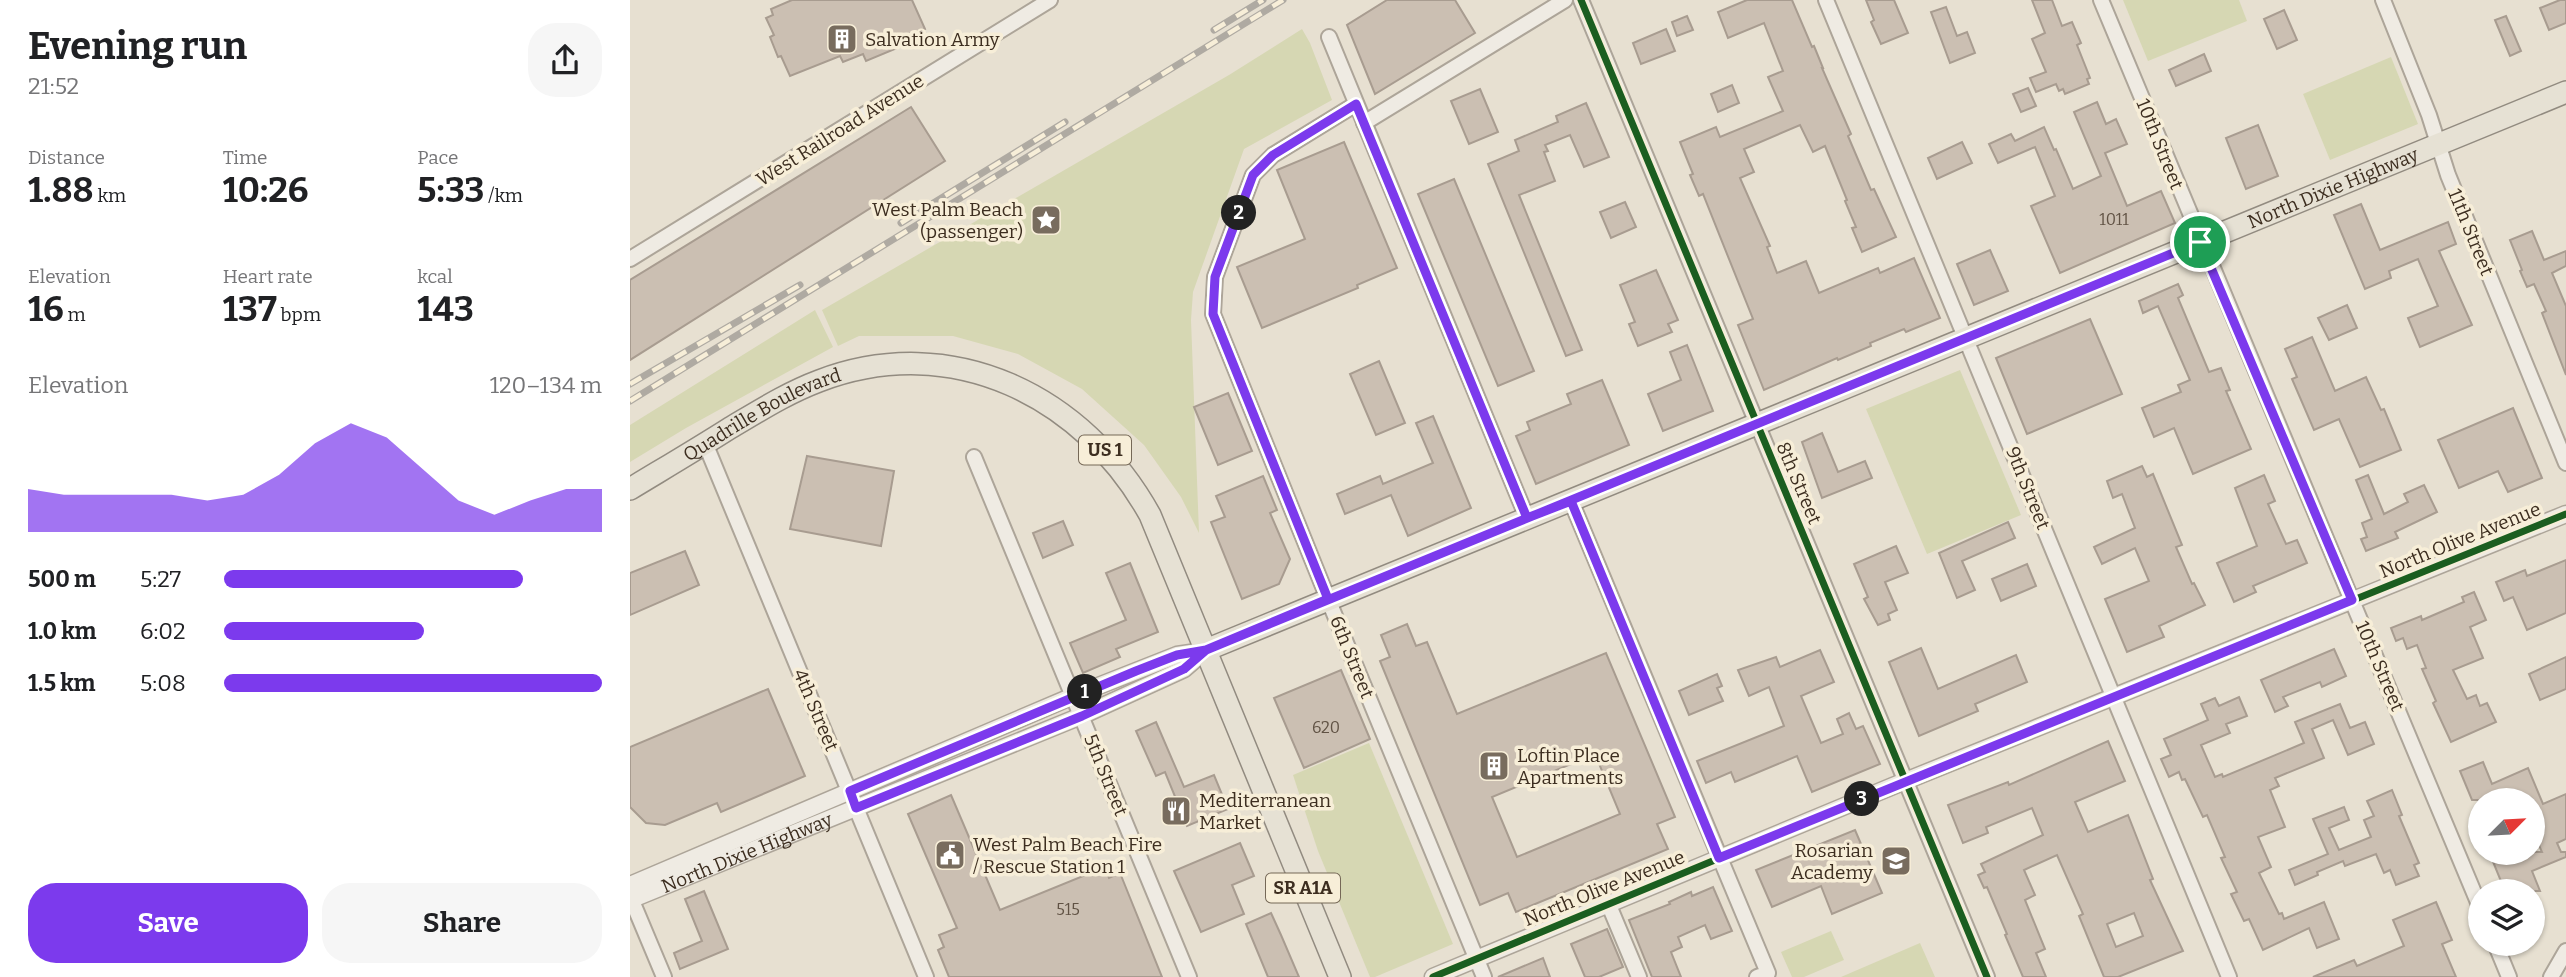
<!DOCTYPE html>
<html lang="en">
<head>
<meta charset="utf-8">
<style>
  :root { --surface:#fff; --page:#f6f6f6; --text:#202124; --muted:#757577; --accent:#7c3aed }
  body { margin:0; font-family:Bitter,serif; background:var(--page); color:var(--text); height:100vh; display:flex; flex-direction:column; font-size:26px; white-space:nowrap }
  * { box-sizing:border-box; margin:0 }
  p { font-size:23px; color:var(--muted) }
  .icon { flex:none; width:38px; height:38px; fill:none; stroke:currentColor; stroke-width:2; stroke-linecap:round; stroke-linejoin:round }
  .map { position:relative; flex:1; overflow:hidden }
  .sheet { display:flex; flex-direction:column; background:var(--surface); width:630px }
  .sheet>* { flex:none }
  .needle { width:46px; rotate:66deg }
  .fabs { position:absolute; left:1838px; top:788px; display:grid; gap:14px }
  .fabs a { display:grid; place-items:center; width:77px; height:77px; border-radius:50%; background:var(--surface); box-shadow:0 2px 5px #0004; font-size:35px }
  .pin { position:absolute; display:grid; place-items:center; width:60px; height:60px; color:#fff; margin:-30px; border:4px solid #fff; border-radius:50%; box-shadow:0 2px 7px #0007 }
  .km { position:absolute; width:35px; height:35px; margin:-18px; border-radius:50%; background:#222; color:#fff; font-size:19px; line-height:35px; text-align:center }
  .round { display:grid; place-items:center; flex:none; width:74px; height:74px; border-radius:28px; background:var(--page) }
  .head { display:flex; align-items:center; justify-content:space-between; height:119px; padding:0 28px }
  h1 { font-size:38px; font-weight:700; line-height:52px }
  .metrics { display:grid; grid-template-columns:repeat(3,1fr); gap:10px; height:119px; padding:7px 28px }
  .metrics div { display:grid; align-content:center }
  .metrics b { font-size:35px; font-weight:700 }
  .metrics small { font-size:19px; font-weight:400 }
  .metrics p { font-size:19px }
  .chart { height:196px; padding:14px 28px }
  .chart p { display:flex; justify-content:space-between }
  .chart svg { width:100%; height:126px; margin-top:7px; fill:var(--accent); opacity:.7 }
  .button { display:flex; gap:14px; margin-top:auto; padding:14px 28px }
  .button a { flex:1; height:80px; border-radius:28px; background:var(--accent); color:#fff; font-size:28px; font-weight:700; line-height:80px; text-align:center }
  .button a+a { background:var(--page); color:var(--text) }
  ul { padding:0 28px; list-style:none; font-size:23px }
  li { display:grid; grid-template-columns:112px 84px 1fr; align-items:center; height:52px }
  li i { height:18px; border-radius:9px; background:var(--accent) }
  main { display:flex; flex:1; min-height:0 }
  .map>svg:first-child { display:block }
</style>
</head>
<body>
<main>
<section class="sheet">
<div class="head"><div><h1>Evening run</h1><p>21:52</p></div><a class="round"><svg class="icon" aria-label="share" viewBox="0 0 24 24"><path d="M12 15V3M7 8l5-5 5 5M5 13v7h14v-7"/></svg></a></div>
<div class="metrics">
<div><p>Distance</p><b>1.88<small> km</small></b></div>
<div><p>Time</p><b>10:26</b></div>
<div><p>Pace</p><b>5:33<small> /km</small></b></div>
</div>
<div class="metrics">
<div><p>Elevation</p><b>16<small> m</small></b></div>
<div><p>Heart rate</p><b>137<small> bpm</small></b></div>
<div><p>kcal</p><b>143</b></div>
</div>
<div class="chart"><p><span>Elevation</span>120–134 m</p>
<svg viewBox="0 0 160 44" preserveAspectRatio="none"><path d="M0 44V29L10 31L20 31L30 31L40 31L50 33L60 31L70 24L80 13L90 6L100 11L110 22L120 33L130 38L140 33L150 29L160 29V44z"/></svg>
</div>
<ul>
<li><b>500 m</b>5:27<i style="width:79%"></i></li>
<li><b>1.0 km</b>6:02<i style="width:53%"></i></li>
<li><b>1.5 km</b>5:08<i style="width:100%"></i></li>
</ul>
<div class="button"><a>Save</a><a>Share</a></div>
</section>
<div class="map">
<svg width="1936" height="977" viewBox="0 0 1936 977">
  <rect width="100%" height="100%" fill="#e7e0d1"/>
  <!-- green -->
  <g fill="#d6d7b3">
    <path d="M1493 0H1609L1617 21 1518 61Z"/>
    <path d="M672 29 680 43 702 100 614 149 563 292 561 320 569 533 551 497 514 445 452 389 388 354 323 336H229L208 346 192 310 599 75Z"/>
    <path d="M1761 57 1788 124 1700 160 1673 94Z"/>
    <path d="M185 310 203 347 56 428 0 462V425Z"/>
    <path d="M1330 370 1391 515 1297 554 1236 409Z"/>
    <path d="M739 743 823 944 745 977H740L688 851 663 775Z"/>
    <path d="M1201 931 1214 960 1174 977H1162L1151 952Z"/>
    <path d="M1290 943 1305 977H1211Z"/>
  </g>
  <!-- building -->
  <g fill="#cbbfb2" stroke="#a89c90" stroke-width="2" fill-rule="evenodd">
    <path d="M162 0H282L295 29 281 35 284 41 236 61 233 54 213 62 210 56 160 76 151 56 148 57 140 37 144 35 136 18 143 15 141 9Z"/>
    <path d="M757 0H825L845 33 745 94 717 25Z"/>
    <path d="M1117 0H1162L1182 47 1184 46 1193 68H1192L1221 134 1218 136 1241 190 1244 189 1266 237 1232 252 1222 228 1226 227 1215 201 1217 200 1195 146 1183 152 1170 125 1114 149 1124 172 1110 178 1140 246 1137 247 1147 273 1176 261 1189 293 1248 268 1250 273 1284 258 1310 318 1276 332 1274 329 1240 343 1241 346 1208 360 1207 358 1134 390 1108 325 1123 319 1073 194 1069 196 1060 175 1063 174 1050 142 1086 127 1090 137 1153 111 1138 77 1153 71 1134 23 1098 38 1088 12Z"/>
    <path d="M1236 0H1264L1278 33 1251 44 1241 22 1244 20Z"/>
    <path d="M1402 0H1422L1432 26 1442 22 1451 43 1447 45 1460 78 1457 79 1459 84 1435 94 1433 89 1429 91 1426 84 1406 92 1400 78 1416 72 1402 39 1415 33Z"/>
    <path d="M1930 0H1936V23L1919 30 1910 8Z"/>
    <path d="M1316 7 1327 36 1337 32 1345 53 1320 63 1301 12Z"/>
    <path d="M1654 10 1667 40 1647 49 1634 19Z"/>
    <path d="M1057 16 1063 30 1047 36 1042 22Z"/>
    <path d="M1876 16 1891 51 1880 56 1865 20Z"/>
    <path d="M1036 29 1045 51 1011 64 1003 43Z"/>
    <path d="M1574 54 1581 71 1546 86 1539 70Z"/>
    <path d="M1102 85 1109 103 1088 112 1081 94Z"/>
    <path d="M1398 88 1406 106 1391 112 1383 94Z"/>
    <path d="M850 89 868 132 839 144 821 101Z"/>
    <path d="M1467 102 1476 124 1486 119 1497 144 1475 153 1497 206 1531 191 1545 223 1430 273 1401 206 1425 196 1405 147 1368 163 1359 144 1381 134 1385 141 1414 127 1424 150 1426 149 1443 189 1471 176 1444 112Z"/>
    <path d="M956 103 979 157 954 167 940 135 915 145 918 151 914 152 925 181 889 195 952 350 936 356 858 164 889 151 885 140 928 122 926 116Z"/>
    <path d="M281 107 315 161 0 360V280Z"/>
    <path d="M1628 125 1648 176 1616 189 1596 138Z"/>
    <path d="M714 142 767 268 727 285 728 288 632 328 607 267 675 239 647 170Z"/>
    <path d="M1332 142 1342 163 1307 179 1298 158Z"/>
    <path d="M824 179 904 371 868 386 788 194Z"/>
    <path d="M995 202 1006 227 981 238 970 212Z"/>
    <path d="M1731 204 1750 250 1818 222 1826 244 1809 251 1842 325 1790 347 1778 318 1808 306 1788 259 1759 271 1761 278 1735 289 1704 215Z"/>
    <path d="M1902 231 1914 260 1936 251V266L1922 273 1936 306V375L1912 313 1916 311 1904 284 1897 287 1890 271 1892 270 1880 240Z"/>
    <path d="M1360 250 1378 291 1344 305 1327 264Z"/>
    <path d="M1026 270 1048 320 1038 324 1042 332 1008 346 999 324 1005 322 990 285Z"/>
    <path d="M1548 284 1553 295 1548 298 1579 372 1591 368 1600 390 1596 391 1621 449 1563 474 1544 428 1524 437 1512 408 1551 392 1548 385 1560 380 1528 306 1513 313 1509 301Z"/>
    <path d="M1717 305 1727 328 1699 340 1688 318Z"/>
    <path d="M1460 319 1492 394 1397 434 1366 358Z"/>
    <path d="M1682 337 1705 391 1736 377 1751 410 1754 409 1771 450 1730 467 1709 419 1684 430 1662 379 1667 377 1655 349Z"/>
    <path d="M1057 345 1083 411 1033 431 1018 394 1051 380 1040 352Z"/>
    <path d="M749 361 775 423 746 435 720 374Z"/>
    <path d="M972 380 999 445 906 484 886 436 900 430 897 422 941 404 937 394Z"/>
    <path d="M598 393 622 451 588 465 564 407Z"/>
    <path d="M1883 408 1912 478 1878 492 1868 471 1829 488 1808 440Z"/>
    <path d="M803 416 841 508 778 536 761 495 715 514 707 494 750 476 753 484 803 463 786 423Z"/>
    <path d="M1192 433 1208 472 1235 461 1242 478 1192 498 1172 442Z"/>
    <path d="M177 456 264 471 251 546 160 529Z"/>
    <path d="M1512 466 1517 477 1523 474 1552 545 1546 547 1562 584 1564 583 1575 605 1529 626 1534 637 1497 652 1475 599 1519 581 1505 548 1472 564 1464 547 1505 528 1492 494 1483 498 1477 481Z"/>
    <path d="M1634 475 1645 501 1638 504 1656 544 1667 540 1677 563 1623 586 1626 592 1604 602 1587 563 1627 546 1605 488Z"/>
    <path d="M1738 475 1754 514 1778 502 1774 494 1794 485 1807 512 1765 532 1768 538 1736 551 1731 539 1737 537 1732 523 1742 519 1726 480Z"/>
    <path d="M633 476 647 510 640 513 660 559 649 584 612 599 581 522 595 517 586 496Z"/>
    <path d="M433 521 443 545 413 558 403 533Z"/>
    <path d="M1378 522 1385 538 1332 561 1345 590 1327 598 1309 553Z"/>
    <path d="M1266 546 1278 573 1255 582 1267 610 1258 614 1260 620 1248 625 1234 599 1238 597 1224 564Z"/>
    <path d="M55 551 69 585 0 615V573Z"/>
    <path d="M1936 560V613L1897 630 1883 597 1874 601 1866 582 1895 570 1897 576Z"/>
    <path d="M500 563 528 632 486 649 490 657 453 673 440 643 496 620 476 573Z"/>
    <path d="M1397 564 1406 586 1371 601 1362 579Z"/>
    <path d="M1844 592 1856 620 1840 627 1853 658 1823 670 1837 699 1846 695 1850 706 1857 703 1866 722 1821 742 1803 703 1806 701 1792 669 1796 668 1787 645 1777 649 1773 638 1766 641 1761 628 1791 616 1792 620 1834 602 1832 597Z"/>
    <path d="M777 624 786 646 797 642 827 714 976 653 1045 817 1027 824 1038 849 886 912 878 893 850 905 750 661 760 657 751 635ZM965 754 990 814 887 857 862 797Z"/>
    <path d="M1291 648 1308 689 1386 655 1397 682 1345 704 1348 711 1289 736 1259 662Z"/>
    <path d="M1704 649 1716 676 1692 687 1690 682 1653 697 1658 706 1645 712 1631 680Z"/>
    <path d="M1190 650 1204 682 1171 696 1191 743 1213 734 1207 719 1219 713 1226 729 1233 726 1250 764 1182 792 1167 756 1105 782 1101 772 1076 783 1067 761 1154 726 1139 687 1119 696 1108 670 1146 657 1150 667Z"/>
    <path d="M1936 657V689L1910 700 1899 674Z"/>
    <path d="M711 670 740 739 674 768 644 698Z"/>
    <path d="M1087 674 1092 686 1087 688 1093 701 1059 715 1049 691Z"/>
    <path d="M138 689 175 776 91 812 87 803 35 825 16 823 0 807V747Z"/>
    <path d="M1609 697 1617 716 1596 724 1600 733 1571 745 1585 777 1592 774 1593 777 1674 743 1665 722 1710 704 1720 728 1735 722 1744 744 1718 755 1703 720 1682 729 1694 758 1645 778 1649 786 1640 790 1655 827 1628 837 1641 867 1629 873 1649 914 1652 913 1654 919 1694 902 1709 939 1687 948 1679 928 1633 950 1619 919 1614 921 1601 894 1607 892 1591 858 1595 857 1577 815 1573 817 1555 779 1552 780 1549 772 1539 777 1531 759 1541 755 1534 739 1578 720 1571 704 1585 698 1589 706Z"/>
    <path d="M526 722 554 787 584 775 598 809 557 826 535 772 526 776 506 731Z"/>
    <path d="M1478 741 1495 781 1445 802 1458 832 1498 815 1523 879 1520 880 1553 951 1488 977H1474L1449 916 1453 914 1427 855 1394 870 1405 895 1395 900 1415 949 1406 953 1416 977H1393L1375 935 1377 934 1357 887 1354 888 1348 875 1355 872 1351 864 1413 835 1402 808 1356 827 1358 833 1333 843 1318 805 1378 782 1379 785ZM1504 913 1513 936 1486 947 1477 924Z"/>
    <path d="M1853 762 1862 784 1898 768 1913 804 1936 794V839L1927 843 1931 852H1936V857L1902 871 1910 891H1875L1859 852H1912L1902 829V800H1842L1830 771Z"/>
    <path d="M1762 790 1772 815 1769 816 1789 863 1784 865 1789 876 1766 885 1760 870 1754 873 1746 854 1715 866 1713 861 1687 872 1688 875 1665 885 1659 870 1698 854 1683 819 1714 807 1719 820 1699 828 1709 850 1741 837 1734 820 1744 816 1737 801Z"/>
    <path d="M321 795 370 910 475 867 479 878 490 873 532 977H319L308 950 314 947 309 935 327 928 278 814Z"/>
    <path d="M1225 830 1252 893 1202 914 1191 886 1142 907 1126 870Z"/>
    <path d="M610 843 624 876 602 885 614 914 571 932 544 871Z"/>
    <path d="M1083 887 1102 931 1081 939 1075 925 1048 937 1052 947 1041 952 1051 977H1022L999 920 1040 904 1039 902 1061 892 1062 896Z"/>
    <path d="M74 891 98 949 50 969 44 953 72 941 55 899Z"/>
    <path d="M1806 902 1822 940 1812 944 1826 977H1683L1724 960 1727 966 1774 946 1763 920Z"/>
    <path d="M641 913 651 935 669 977H638L616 924Z"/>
    <path d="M977 929 993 967 969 977H955L941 944Z"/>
    <path d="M913 958 920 977H868Z"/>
  </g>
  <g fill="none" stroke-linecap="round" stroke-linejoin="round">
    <!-- minor casing -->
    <g stroke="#ada599" stroke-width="18">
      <g id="minor">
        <path d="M951 0 1357 977"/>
        <path d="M1196 0 1599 977"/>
        <path d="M1471 0 1850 907"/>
        <path d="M1753 0 1799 115 1818 175 1936 463"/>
        <path d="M699 37 897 518"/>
        <path d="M726 104 643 155 623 175 585 277 583 314 698 599 854 977"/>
        <path d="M734 123 935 0"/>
        <path d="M0 259 420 0"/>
        <path d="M75 443 296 977"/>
        <path d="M344 457 559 977"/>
        <path d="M941 501 1138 973 1127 977"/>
        <path d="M0 896 34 977"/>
        <path d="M978 903 1009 977"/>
        <path d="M1865 943 1879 977"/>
        <path d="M1921 977 1936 951"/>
      </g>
    </g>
    <!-- tertiary casing -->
    <g stroke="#ada599" stroke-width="19">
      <g id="tertiary">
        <path d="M0 885 443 696 547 655 574 651"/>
        <path id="s1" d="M0 900 451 716 554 669 576 650"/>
        <path d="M803 977 1263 786 1936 514"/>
      </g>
    </g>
    <!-- primary casing -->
    <g stroke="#928b80" stroke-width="24">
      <g id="primary">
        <path id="s2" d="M0 489C33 469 67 449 100 428 129 411 157 393 189 381 322 330 454 396 520 515L710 977"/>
        <path id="s3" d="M576 650 1936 92"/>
      </g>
    </g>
    <!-- minor -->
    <use href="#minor" stroke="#efebe3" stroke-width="14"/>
    <!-- tertiary -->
    <use href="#tertiary" stroke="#efebe3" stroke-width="16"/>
    <!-- primary -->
    <use href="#primary" stroke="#e6e1d4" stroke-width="21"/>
    <!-- rail casing -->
    <g stroke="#afaaa2" stroke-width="7">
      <g id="rail">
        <path d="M584 30 633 0"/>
        <path d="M271 223 435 122"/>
        <path d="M0 384 170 285"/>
        <path d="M0 401 653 0"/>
      </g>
    </g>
    <!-- rail -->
    <use href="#rail" stroke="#f7eed8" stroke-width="4.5" stroke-dasharray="13" stroke-linecap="butt"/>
    <!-- cycleway casing -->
    <g stroke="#f7eed8" stroke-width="11">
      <g id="cycleway">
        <path d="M951 0 1357 977"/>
        <path d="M803 977 1263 786 1936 514"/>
      </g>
    </g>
    <!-- cycleway -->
    <use href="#cycleway" stroke="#1b5e20" stroke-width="7"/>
  </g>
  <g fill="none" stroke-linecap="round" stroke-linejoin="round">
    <!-- route casing -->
    <g stroke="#fff" stroke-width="14">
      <path id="route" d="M1570 242 576 650 547 655 506 671 220 791 226 808 452 716 554 669 576 650 698 599 583 314 585 277 623 175 643 155 726 104 897 518 941 501 1089 858 1722 600 1570 242"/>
    </g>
    <!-- route -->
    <use href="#route" stroke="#7c3aed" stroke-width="9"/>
  </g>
  <!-- icons -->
  <defs>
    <g id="building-square" transform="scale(1.575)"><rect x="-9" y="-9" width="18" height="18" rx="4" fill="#786c5e" stroke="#f7eed8"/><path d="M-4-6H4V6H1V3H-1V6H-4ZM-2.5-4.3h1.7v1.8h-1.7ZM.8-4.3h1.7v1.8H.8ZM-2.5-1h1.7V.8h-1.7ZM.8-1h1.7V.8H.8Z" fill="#fff"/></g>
    <g id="sight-square" transform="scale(1.575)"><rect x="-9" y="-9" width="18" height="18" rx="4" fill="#786c5e" stroke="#f7eed8"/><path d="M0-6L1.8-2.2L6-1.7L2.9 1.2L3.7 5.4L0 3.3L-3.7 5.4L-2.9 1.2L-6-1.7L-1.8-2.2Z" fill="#fff"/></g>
    <g id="restaurant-square" transform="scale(1.575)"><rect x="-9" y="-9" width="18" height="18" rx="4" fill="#786c5e" stroke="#f7eed8"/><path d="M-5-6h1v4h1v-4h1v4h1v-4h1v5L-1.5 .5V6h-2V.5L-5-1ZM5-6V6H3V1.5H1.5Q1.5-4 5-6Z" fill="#fff"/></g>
    <g id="civic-square" transform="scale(1.575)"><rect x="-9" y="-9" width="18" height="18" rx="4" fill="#786c5e" stroke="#f7eed8"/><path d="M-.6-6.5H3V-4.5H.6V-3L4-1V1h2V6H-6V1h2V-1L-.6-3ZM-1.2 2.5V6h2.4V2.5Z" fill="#fff"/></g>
    <g id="school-square" transform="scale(1.575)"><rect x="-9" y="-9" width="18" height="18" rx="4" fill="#786c5e" stroke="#f7eed8"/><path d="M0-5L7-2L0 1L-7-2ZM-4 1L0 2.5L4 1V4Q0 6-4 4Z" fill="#fff"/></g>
  </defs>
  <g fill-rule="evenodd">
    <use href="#building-square" x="212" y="39"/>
    <use href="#sight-square" x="416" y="220"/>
    <use href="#building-square" x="864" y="766"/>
    <use href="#restaurant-square" x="546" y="811"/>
    <use href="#civic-square" x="320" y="855"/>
    <use href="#school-square" x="1266" y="861"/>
  </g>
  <g text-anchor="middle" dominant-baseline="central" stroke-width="7" stroke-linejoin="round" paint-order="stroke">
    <!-- number labels -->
    <g font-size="16" fill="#605244">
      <text x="1484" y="219">1011</text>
      <text x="696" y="727">620</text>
      <text x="438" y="909">515</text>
    </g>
    <!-- shield labels -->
    <g fill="#f7eed8" stroke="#756857" stroke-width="2">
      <rect x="449" y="435.5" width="52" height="29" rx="5"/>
      <rect x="636" y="873.5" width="74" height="29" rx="5"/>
    </g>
    <g font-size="18" font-weight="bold" fill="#3d2e20">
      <text x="475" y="450">US 1</text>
      <text x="673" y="888">SR A1A</text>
    </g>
    <!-- poi labels -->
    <g font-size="19" fill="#3d2e20" stroke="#f7eed8" text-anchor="start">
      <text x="235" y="39">Salvation Army</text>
      <text x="393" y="209" text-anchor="end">West Palm Beach<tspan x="393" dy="22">(passenger)</tspan></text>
      <text x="887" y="755">Loftin Place<tspan x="887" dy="22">Apartments</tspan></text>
      <text x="569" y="800">Mediterranean<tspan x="569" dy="22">Market</tspan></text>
      <text x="343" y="844">West Palm Beach Fire<tspan x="343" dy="22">/ Rescue Station 1</tspan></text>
      <text x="1243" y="850" text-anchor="end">Rosarian<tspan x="1243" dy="22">Academy</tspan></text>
    </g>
    <!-- street labels -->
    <g font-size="19" fill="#3d2e20" stroke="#f7eed8">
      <text transform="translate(210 130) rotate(-32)">West Railroad Avenue</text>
      <text transform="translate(1530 144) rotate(68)">10th Street</text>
      <text stroke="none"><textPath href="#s3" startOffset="1218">North Dixie Highway</textPath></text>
      <text transform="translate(1841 232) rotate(68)">11th Street</text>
      <text stroke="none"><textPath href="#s2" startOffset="152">Quadrille Boulevard</textPath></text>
      <text transform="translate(1169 483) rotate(67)">8th Street</text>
      <text transform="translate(1398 488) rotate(68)">9th Street</text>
      <text transform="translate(1830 540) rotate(-22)">North Olive Avenue</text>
      <text transform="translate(722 657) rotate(68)">6th Street</text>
      <text transform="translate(1750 666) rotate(67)">10th Street</text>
      <text transform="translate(186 710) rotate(67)">4th Street</text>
      <text transform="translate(476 775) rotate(68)">5th Street</text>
      <text stroke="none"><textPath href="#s1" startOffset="126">North Dixie Highway</textPath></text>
      <text transform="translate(974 888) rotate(-22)">North Olive Avenue</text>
    </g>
  </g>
</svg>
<div class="fabs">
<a><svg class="needle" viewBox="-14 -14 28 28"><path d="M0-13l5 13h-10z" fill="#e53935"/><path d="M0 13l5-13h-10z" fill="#757577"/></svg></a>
<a><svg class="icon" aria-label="layers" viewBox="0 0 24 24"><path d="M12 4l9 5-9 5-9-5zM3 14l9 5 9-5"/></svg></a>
</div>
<div class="pin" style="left:1570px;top:242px;background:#1e9e55"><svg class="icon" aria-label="arrive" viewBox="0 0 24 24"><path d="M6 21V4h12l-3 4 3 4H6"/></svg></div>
<b class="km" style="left:455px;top:692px">1</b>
<b class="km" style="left:609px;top:213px">2</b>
<b class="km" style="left:1232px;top:799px">3</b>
</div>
</main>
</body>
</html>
